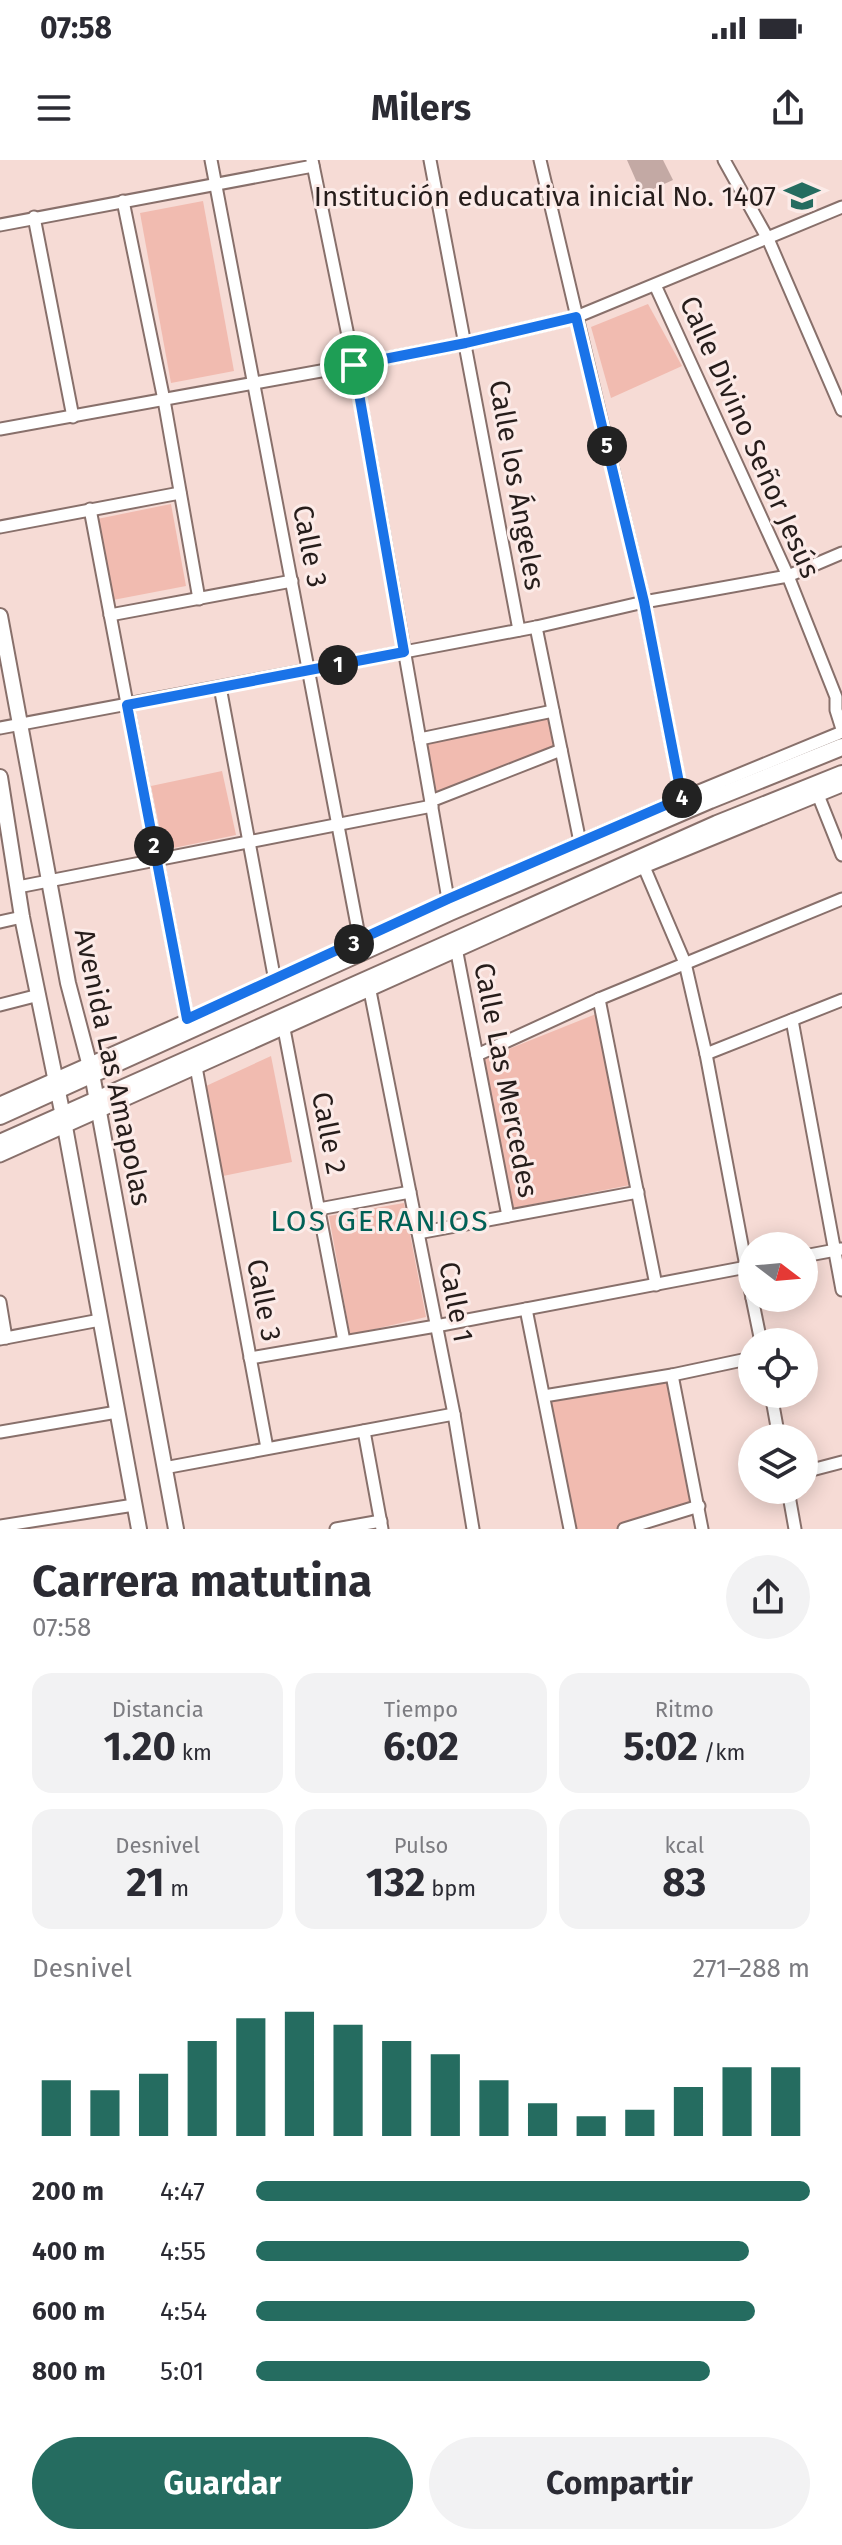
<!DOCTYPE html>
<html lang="es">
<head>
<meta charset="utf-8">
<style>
  :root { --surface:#fff; --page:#f2f2f3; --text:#2b2b33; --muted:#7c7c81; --accent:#256c60 }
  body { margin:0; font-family:"Fira Sans",sans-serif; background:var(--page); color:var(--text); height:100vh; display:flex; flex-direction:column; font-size:30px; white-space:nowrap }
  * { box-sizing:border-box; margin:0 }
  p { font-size:26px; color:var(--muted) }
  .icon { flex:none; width:44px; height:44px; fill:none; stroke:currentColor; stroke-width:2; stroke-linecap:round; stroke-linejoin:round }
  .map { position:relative; height:1369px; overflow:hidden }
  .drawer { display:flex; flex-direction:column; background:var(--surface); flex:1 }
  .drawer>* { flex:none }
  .needle { width:52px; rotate:106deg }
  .buttons { position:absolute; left:738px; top:1072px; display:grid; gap:16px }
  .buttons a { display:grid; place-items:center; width:80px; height:80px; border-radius:50%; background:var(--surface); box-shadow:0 4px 20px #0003; font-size:40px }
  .pin { position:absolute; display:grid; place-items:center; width:68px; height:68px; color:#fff; margin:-34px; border:4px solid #fff; border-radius:50%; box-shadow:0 2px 8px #0007 }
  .km { position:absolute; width:40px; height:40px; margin:-20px; border-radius:50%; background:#222; color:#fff; font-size:22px; line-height:40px; text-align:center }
  .round { display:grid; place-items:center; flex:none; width:84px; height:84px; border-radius:42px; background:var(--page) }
  .headline { display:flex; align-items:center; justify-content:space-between; height:136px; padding:0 32px }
  h1 { font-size:44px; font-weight:700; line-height:60px }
  .stats { display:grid; grid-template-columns:repeat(3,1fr); gap:12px; height:136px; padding:8px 32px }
  .stats div { display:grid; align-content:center; border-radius:20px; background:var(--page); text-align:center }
  .stats b { font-size:40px; font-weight:700 }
  .stats small { font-size:22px; font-weight:400 }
  .stats p { font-size:22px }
  .chart { height:224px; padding:16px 32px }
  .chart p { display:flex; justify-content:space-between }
  .chart svg { width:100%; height:144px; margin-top:8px; stroke:var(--accent); stroke-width:6 }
  .action { display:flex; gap:16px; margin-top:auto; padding:16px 32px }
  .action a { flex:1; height:92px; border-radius:48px; background:var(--accent); color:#fff; font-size:32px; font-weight:700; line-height:92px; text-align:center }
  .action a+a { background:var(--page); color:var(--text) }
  ul { padding:0 32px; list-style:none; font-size:26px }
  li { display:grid; grid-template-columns:128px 96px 1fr; align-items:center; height:60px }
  li i { height:20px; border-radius:10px; background:var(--accent) }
  .status { display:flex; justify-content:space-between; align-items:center; height:56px; padding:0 40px; background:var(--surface); direction:ltr }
  .status svg { height:22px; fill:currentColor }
  header { display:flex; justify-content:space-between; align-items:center; height:104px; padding:0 32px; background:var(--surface); font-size:36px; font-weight:700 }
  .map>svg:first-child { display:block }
</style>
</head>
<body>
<div class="status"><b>07:58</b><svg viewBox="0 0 49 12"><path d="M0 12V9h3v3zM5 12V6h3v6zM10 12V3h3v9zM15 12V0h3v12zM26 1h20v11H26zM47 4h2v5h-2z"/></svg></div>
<header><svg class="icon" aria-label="menu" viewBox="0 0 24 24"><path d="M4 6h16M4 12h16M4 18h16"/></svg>Milers<svg class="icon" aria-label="share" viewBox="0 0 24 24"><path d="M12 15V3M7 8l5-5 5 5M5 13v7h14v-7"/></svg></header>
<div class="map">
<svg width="842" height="1369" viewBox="0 0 842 1369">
  <rect width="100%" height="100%" fill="#f6dbd5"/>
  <!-- green -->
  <g fill="#f1bbb0">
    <path d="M203 41 234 211 171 223 140 53Z"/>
    <path d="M648 144 682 206 611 238 591 167Z"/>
    <path d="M171 344 186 426 113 440 97 359Z"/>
    <path d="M549 556 554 588 433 635 424 578Z"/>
    <path d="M222 611 236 675 164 690 151 626Z"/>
    <path d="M596 854 630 1025 513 1048 484 899Z"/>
    <path d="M271 896 292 1002 223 1016 206 926Z"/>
    <path d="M404 1043 426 1157 350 1175 329 1056Z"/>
    <path d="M672 1215 699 1346 624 1369H570L544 1236Z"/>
  </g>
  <!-- building -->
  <path fill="#c3a9a4" d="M627 0H663L673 20 642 34Z"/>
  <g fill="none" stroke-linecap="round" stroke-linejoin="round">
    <!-- minor casing -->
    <g stroke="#88706b" stroke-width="15">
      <g id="minor">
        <path d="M211 0 360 781"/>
        <path d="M312 0 354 205 448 739"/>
        <path d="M430 0 519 470"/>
        <path d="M540 0 644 442 682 638"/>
        <path d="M724 0 768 79 842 250"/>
        <path d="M123 41 164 240 199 439"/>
        <path d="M34 57 73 257"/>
        <path d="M0 65 313 6"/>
        <path d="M655 125 788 416 836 537V550L842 569"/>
        <path d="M0 269 354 205 466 183 576 157 842 47"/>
        <path d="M90 349 187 859"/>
        <path d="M0 367 180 333"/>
        <path d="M110 455 292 421"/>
        <path d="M536 467 580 682"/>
        <path d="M220 527 275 821"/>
        <path d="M0 568 404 492 536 467 644 442 788 416 842 393"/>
        <path d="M420 579 553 551"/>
        <path d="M818 635 842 695"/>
        <path d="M431 641 561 590"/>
        <path d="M644 707 685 803 706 894 752 1138"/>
        <path d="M18 727 432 646"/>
        <path d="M0 762 22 757"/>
        <path d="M457 793 508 1056"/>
        <path d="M370 831 454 1254 473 1369"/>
        <path d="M599 839 656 1125"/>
        <path d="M0 845 39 835"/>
        <path d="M792 860 842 1130"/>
        <path d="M284 869 344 1181"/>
        <path d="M706 894 842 840"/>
        <path d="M477 895 599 839 842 739"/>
        <path d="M196 907 267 1288"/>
        <path d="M0 943 275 821 448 739 682 638 842 572"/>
        <path d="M0 996 644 707 842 626"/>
        <path d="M319 1049 410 1032"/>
        <path d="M418 1073 638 1032"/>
        <path d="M804 1096 841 1089"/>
        <path d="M752 1138 761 1182"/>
        <path d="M0 1142 6 1178"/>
        <path d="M526 1149 570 1369"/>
        <path d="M0 1179 100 1160"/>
        <path d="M250 1198 436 1166 752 1106"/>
        <path d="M672 1215 702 1369"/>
        <path d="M771 1234 779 1278"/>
        <path d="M544 1236 672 1215 752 1198"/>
        <path d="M364 1271 382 1369"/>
        <path d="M0 1272 117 1252"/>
        <path d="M164 1308 454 1254"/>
        <path d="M804 1312 842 1302"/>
        <path d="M788 1330 795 1369"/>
        <path d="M0 1366 134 1345"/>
        <path d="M336 1369 381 1361"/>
        <path d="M624 1369 699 1346"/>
      </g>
    </g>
    <!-- tertiary casing -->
    <g stroke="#88706b" stroke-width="18">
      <g id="tertiary">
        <path d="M0 456 68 823 92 914 176 1369"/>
        <path d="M0 617 22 757 63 956 139 1369"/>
      </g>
    </g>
    <!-- secondary casing -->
    <g stroke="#88706b" stroke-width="20">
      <g id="secondary">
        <path d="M0 956 450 752 710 640 842 587"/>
        <path d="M0 983 717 664 842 614"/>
      </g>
    </g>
    <!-- minor -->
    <use href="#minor" stroke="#fff" stroke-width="11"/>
    <!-- tertiary -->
    <use href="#tertiary" stroke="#fff" stroke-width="14"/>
    <!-- secondary -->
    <use href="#secondary" stroke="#fff" stroke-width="16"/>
  </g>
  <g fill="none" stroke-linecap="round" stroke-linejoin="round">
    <!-- route casing -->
    <g stroke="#fff" stroke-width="16">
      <path id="route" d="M576 157 644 442 682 638 448 739 187 859 127 545 404 492 354 205 466 183Z"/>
    </g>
    <!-- route -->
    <use href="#route" stroke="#1a73e8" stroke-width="10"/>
  </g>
  <!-- icons -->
  <defs>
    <g id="school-bare" transform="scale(2.76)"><path d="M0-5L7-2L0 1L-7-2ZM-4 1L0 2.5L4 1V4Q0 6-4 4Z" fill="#256c60" stroke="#fcebe8" stroke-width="2.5" paint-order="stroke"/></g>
  </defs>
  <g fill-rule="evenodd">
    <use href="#school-bare" x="802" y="36"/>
  </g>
  <g text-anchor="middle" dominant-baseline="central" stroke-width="6" stroke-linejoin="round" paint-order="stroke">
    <!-- poi labels -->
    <g font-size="28" fill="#261d1b" stroke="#fcebe8" text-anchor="end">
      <text x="776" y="36">Institución educativa inicial No. 1407</text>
    </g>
    <!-- street labels -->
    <g font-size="28" fill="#261d1b" stroke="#fcebe8">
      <text transform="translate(750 277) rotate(66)">Calle Divino Señor Jesús</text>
      <text transform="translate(517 325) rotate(80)">Calle los Ángeles</text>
      <text transform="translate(310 386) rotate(79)">Calle 3</text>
      <text transform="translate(113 907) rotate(78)">Avenida Las Amapolas</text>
      <text transform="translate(506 920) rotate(79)">Calle Las Mercedes</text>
      <text transform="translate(329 973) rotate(79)">Calle 2</text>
      <text transform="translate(264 1140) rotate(79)">Calle 3</text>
      <text transform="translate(456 1142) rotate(79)">Calle 1</text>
    </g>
    <!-- neighbourhood labels -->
    <g font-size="30" letter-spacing="2" fill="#006156" stroke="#fcebe8">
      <text x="380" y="1061">LOS GERANIOS</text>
    </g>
  </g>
</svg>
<div class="buttons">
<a><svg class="needle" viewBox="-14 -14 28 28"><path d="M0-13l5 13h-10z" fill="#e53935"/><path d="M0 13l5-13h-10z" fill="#7c7c81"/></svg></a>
<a><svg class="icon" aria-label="locate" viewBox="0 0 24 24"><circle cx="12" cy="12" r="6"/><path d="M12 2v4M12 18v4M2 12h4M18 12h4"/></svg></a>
<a><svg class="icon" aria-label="layers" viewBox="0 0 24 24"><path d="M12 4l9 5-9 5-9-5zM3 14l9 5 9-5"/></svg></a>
</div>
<div class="pin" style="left:354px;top:205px;background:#1e9e55"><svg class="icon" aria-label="arrive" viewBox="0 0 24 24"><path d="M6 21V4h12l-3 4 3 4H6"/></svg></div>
<b class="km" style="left:338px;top:505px">1</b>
<b class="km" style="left:154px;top:686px">2</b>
<b class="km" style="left:354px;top:784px">3</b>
<b class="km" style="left:682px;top:638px">4</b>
<b class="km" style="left:607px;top:286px">5</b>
</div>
<section class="drawer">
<div class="headline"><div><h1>Carrera matutina</h1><p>07:58</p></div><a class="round"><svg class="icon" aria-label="share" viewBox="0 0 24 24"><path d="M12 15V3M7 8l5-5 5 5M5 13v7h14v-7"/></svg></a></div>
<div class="stats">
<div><p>Distancia</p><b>1.20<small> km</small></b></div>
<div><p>Tiempo</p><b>6:02</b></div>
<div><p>Ritmo</p><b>5:02<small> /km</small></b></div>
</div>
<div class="stats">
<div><p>Desnivel</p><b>21<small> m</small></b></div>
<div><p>Pulso</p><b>132<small> bpm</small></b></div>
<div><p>kcal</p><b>83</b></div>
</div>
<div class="chart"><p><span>Desnivel</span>271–288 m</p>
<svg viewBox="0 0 160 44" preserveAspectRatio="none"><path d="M5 44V27M15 44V30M25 44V25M35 44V15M45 44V8M55 44V6M65 44V10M75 44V15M85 44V19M95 44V27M105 44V34M115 44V38M125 44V36M135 44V29M145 44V23M155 44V23"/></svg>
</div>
<ul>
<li><b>200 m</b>4:47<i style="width:100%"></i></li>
<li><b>400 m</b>4:55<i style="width:89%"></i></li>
<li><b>600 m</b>4:54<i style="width:90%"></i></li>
<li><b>800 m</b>5:01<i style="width:82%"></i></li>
</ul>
<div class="action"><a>Guardar</a><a>Compartir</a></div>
</section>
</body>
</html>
